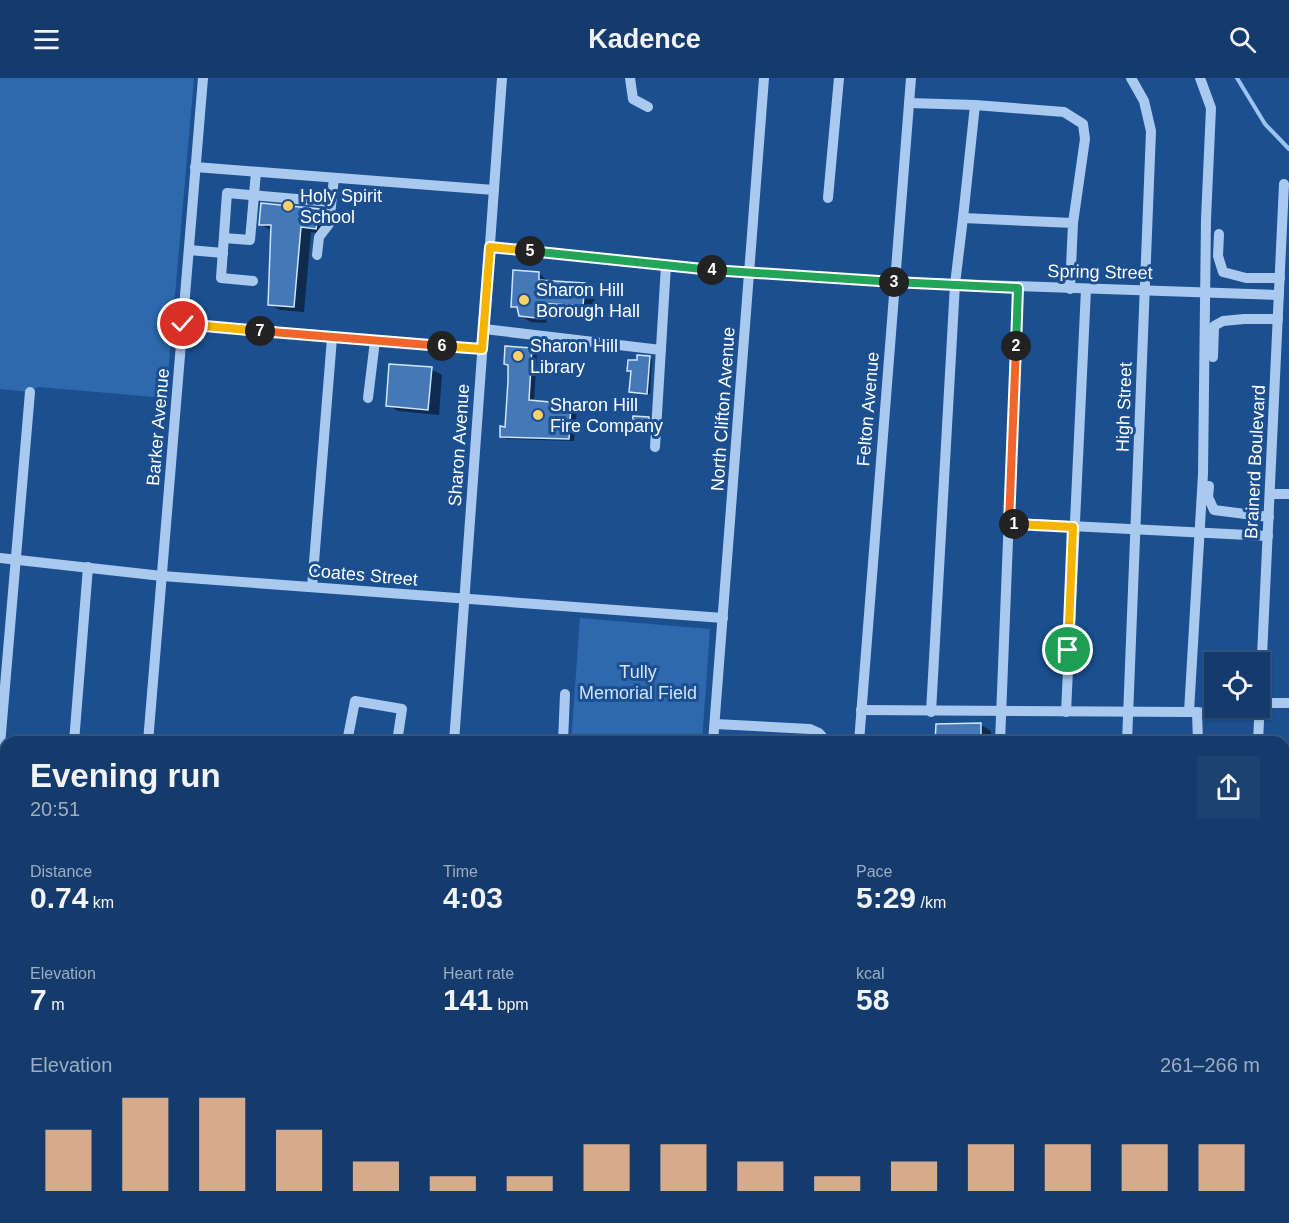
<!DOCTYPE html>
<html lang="en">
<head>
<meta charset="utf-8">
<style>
  :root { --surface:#143b6b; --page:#1d4271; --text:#f1f3f6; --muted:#9dadc1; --line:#33557e; --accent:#d6ab8b }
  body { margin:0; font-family:Arial,sans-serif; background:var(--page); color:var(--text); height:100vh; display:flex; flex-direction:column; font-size:22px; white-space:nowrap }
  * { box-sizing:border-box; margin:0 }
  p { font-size:20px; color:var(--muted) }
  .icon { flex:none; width:33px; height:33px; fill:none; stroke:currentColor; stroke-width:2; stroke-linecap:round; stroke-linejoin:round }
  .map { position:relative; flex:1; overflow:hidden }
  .panel { position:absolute; left:0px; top:658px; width:1290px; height:488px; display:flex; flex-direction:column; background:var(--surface); border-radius:18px 18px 0 0; box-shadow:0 2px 4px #0004,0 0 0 2px var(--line) }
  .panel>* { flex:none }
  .controls { position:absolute; left:1204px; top:574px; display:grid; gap:12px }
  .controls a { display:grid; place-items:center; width:66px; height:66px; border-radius:0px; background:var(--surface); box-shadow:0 2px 4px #0004,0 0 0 2px var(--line); font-size:30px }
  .pin { position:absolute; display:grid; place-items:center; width:51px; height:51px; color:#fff; margin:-26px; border:3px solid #fff; border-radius:50%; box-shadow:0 2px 6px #0007 }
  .km { position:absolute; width:30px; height:30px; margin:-15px; border-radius:50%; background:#222; color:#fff; font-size:16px; line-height:30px; text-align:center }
  .round { display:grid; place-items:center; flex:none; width:63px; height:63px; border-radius:0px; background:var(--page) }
  .overview { display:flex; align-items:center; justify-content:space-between; height:102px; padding:0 30px }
  h1 { font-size:33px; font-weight:700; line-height:45px }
  .metrics { display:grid; grid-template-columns:repeat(3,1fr); gap:9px; height:102px; padding:6px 30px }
  .metrics div { display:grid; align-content:center }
  .metrics b { font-size:30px; font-weight:700 }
  .metrics small { font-size:16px; font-weight:400 }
  .metrics p { font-size:16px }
  .chart { height:168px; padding:12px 30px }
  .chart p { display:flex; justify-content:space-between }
  .chart svg { width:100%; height:108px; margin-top:6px; stroke:var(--accent); stroke-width:6 }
  header { display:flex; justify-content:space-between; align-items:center; height:78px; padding:0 30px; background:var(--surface); font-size:27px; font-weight:700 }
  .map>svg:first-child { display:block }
</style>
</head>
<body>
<header><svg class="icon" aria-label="menu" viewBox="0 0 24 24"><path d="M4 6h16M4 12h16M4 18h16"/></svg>Kadence<svg class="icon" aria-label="search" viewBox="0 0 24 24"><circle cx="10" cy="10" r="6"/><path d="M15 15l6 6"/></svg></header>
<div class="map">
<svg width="1289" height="1145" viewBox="0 0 1289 1145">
  <rect width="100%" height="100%" fill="#1b4f8f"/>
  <!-- green -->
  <g fill="#2e69ad">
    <path d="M0 0H194L166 320 38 309 30 314 0 311Z"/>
    <path d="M580 540 710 551 702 664H571Z"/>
  </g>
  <!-- shadow -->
  <g fill="#0007">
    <path d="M319 133 330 139 326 156 311 154 304 234 280 232 269 226 271 152 260 146Z"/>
    <path d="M539 195 549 204 584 207 595 213 594 233 550 230 546 245 531 244 520 238 519 231 513 228Z"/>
    <path d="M507 270 532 271 537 275 534 324 571 327 577 330 574 363 507 361 501 358 507 350 510 303Z"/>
    <path d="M649 280 652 281 650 316 634 315 631 313 632 294 629 292Z"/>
    <path d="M431 291 442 297 439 337 398 333 388 327Z"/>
    <path d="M649 341 652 342 651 351 633 348Z"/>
    <path d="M937 647H981L991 653V664H937Z"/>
  </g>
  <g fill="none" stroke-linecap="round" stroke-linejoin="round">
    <!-- stream -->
    <path stroke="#9cc4f0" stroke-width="4" d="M1237 0 1265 46 1289 71"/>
  </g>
  <!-- building -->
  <g fill="#4478b7" stroke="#cfe3fa" stroke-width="1.5">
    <path d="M261 125 320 131 316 151 301 149 294 229 268 227 271 147H259Z"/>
    <path d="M513 192 539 194V202L585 205 583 228 539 225 536 240 519 238 517 229H511Z"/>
    <path d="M505 268 532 270 529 322 571 326 569 361 500 359V348L505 349 508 303V287L504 286Z"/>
    <path d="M637 277 650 278 647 316 629 314 631 293H627L628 282H637Z"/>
    <path d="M389 286 432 289 428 332 386 328Z"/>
    <path d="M633 338 649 339V350L632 349Z"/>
    <path d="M981 645V664H935L936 646Z"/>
  </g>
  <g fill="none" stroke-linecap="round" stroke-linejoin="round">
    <!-- minor -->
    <g stroke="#a9c9ee" stroke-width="10">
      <path d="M630 0 633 21 648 29"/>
      <path d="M909 25 975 27"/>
      <path d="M195 89 494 112"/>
      <path d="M828 120 839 0"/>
      <path d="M1219 156 1218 178 1223 194 1246 200H1280"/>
      <path d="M224 160 250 162 256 94"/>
      <path d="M490 169 749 195 895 204 1279 217"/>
      <path d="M189 172 223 175"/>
      <path d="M317 177 319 159 329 146 334 100"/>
      <path d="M253 203 221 200 227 115 331 124"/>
      <path d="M1070 211 1073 145 963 140 975 27 1064 34 1083 46 1085 61 1073 145"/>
      <path d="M182 246 482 271"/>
      <path d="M484 251 661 272"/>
      <path d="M1213 279 1214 248 1223 243 1244 241H1278"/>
      <path d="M368 320 375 263"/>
      <path d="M655 369 666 187"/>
      <path d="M1209 408 1208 419 1214 432 1269 439"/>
      <path d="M1270 416H1289"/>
      <path d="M1009 445 1268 458"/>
      <path d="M0 480 162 498 723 540"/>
      <path d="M312 509 332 260"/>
      <path d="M1260 625H1289"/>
      <path d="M861 632 1189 634 1260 637"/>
      <path d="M931 634 955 206 963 140"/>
      <path d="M1066 634 1086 211"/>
      <path d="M1189 634 1203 396 1206 141 1211 30 1200 0"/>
      <path d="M1197 634 1198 664"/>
      <path d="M715 646 810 651 819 655 827 664"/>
      <path d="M74 664 88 489"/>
      <path d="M148 664 203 0"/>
      <path d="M235 664H244"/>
      <path d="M347 664 355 623 402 631 397 664"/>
      <path d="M454 664 502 0"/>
      <path d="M563 664 565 616"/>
      <path d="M713 664 764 0"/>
      <path d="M859 664 911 0"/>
      <path d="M1000 664 1018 210"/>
      <path d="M1127 664 1151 53 1144 23 1131 0"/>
      <path d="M1258 664 1284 106"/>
      <path d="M0 667 30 314"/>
      <path d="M0 929 6 832"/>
      <path d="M0 1018 6 1019"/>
      <path d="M1289 1027V1096"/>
      <path d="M937 1140 967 1145"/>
      <path d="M989 1145 990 1140"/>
      <path d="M1044 1145 1049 1140"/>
      <path d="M1080 1145V1140"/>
      <path d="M1139 1145 1140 1140"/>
      <path d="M1199 1145V1140"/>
    </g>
    <!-- major -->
    <g stroke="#f0f6ff" stroke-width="15">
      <path d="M1284 731H1289"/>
      <path d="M0 735H6"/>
    </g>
    <!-- tram -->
    <path stroke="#fff" stroke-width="1.5" d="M1223 1145 1224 1140"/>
    <!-- rail casing -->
    <g stroke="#fff" stroke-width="6">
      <g id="rail">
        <path d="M0 1090H6"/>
        <path d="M559 1140 619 1145"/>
      </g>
    </g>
    <!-- rail -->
    <use href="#rail" stroke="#1b4f8f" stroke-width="4" stroke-dasharray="11" stroke-linecap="butt"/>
    <!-- minor-bridge -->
    <path stroke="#a9c9ee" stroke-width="10" d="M617 1145V1140"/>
  </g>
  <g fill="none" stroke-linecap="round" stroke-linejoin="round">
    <!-- split-1 casing -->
    <g stroke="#fff" stroke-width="12">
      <path id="split-1" d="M1014 446 1073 449 1068 572"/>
    </g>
    <!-- split-2 casing -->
    <g stroke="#fff" stroke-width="12">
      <path id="split-2" d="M1014 446 1009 445 1016 268"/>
    </g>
    <!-- split-3 casing -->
    <g stroke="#fff" stroke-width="12">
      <path id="split-3" d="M894 204 1018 210 1016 268"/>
    </g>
    <!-- split-4 casing -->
    <g stroke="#fff" stroke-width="12">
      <path id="split-4" d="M712 192 894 204"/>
    </g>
    <!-- split-5 casing -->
    <g stroke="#fff" stroke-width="12">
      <path id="split-5" d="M530 173 712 192"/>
    </g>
    <!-- split-6 casing -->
    <g stroke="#fff" stroke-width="12">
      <path id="split-6" d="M442 268 482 271 490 169 530 173"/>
    </g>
    <!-- split-7 casing -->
    <g stroke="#fff" stroke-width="12">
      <path id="split-7" d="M260 253 442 268"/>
    </g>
    <!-- split-8 casing -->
    <g stroke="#fff" stroke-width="12">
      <path id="split-8" d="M183 246 260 253"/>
    </g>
    <!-- split-1 -->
    <use href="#split-1" stroke="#f5b400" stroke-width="8"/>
    <!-- split-2 -->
    <use href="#split-2" stroke="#f0652b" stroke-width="8"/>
    <!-- split-3 -->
    <use href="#split-3" stroke="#22a559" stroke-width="8"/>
    <!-- split-4 -->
    <use href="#split-4" stroke="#22a559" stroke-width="8"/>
    <!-- split-5 -->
    <use href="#split-5" stroke="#22a559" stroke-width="8"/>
    <!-- split-6 -->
    <use href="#split-6" stroke="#f5b400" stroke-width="8"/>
    <!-- split-7 -->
    <use href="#split-7" stroke="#f0652b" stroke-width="8"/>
    <!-- split-8 -->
    <use href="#split-8" stroke="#f5b400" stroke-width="8"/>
  </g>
  <!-- markers -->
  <g fill="#ffd166" stroke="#1b4f8f" stroke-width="2">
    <circle cx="288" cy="128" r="6"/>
    <circle cx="524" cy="222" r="6"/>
    <circle cx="518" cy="278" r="6"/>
    <circle cx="538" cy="337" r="6"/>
  </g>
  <g text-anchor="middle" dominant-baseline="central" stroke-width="6" stroke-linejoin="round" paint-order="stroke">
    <!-- poi labels -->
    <g font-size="18" fill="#fff" stroke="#1b4f8f" text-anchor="start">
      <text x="300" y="118">Holy Spirit<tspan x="300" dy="21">School</tspan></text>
      <text x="536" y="212">Sharon Hill<tspan x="536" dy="21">Borough Hall</tspan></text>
      <text x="530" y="268">Sharon Hill<tspan x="530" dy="21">Library</tspan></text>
      <text x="550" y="327">Sharon Hill<tspan x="550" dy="21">Fire Company</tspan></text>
    </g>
    <!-- street labels -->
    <g font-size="18" fill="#fff" stroke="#1b4f8f">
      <text transform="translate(1100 194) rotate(1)">Spring Street</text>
      <text transform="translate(1124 329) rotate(-88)">High Street</text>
      <text transform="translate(723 331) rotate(-86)">North Clifton Avenue</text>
      <text transform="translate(868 331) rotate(-85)">Felton Avenue</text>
      <text transform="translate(158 349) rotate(-85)">Barker Avenue</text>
      <text transform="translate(459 367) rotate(-86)">Sharon Avenue</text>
      <text transform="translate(1255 384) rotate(-87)">Brainerd Boulevard</text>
      <text transform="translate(363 497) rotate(5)">Coates Street</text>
    </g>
    <!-- park labels -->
    <g font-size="18" fill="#cfe3fa" stroke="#1b4f8f">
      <text x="638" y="594">Tully<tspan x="638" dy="21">Memorial Field</tspan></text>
    </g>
  </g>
</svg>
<div class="controls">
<a><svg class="icon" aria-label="locate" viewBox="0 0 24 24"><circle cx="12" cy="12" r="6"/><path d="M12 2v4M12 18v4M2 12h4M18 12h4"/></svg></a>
</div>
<div class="pin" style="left:1068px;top:572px;background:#1e9e55"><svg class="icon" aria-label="arrive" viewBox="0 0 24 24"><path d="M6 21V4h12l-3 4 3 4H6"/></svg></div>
<div class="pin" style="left:183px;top:246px;background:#d93025"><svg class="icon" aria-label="check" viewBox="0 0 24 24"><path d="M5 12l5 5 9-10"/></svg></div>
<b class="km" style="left:1014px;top:446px">1</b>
<b class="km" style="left:1016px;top:268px">2</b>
<b class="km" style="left:894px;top:204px">3</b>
<b class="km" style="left:712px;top:192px">4</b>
<b class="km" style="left:530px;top:173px">5</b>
<b class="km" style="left:442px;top:268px">6</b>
<b class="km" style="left:260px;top:253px">7</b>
<section class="panel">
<div class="overview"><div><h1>Evening run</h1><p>20:51</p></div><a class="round"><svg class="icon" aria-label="share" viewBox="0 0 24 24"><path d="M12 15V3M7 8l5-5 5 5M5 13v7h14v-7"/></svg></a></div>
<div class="metrics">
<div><p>Distance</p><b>0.74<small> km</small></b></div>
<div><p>Time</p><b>4:03</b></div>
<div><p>Pace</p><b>5:29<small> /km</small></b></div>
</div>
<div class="metrics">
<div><p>Elevation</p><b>7<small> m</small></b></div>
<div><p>Heart rate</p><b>141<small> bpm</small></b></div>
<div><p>kcal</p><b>58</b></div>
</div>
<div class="chart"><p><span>Elevation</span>261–266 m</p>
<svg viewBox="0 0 160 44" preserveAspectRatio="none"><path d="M5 44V19M15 44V6M25 44V6M35 44V19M45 44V32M55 44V38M65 44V38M75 44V25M85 44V25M95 44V32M105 44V38M115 44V32M125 44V25M135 44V25M145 44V25M155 44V25"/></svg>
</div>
</section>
</div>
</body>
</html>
